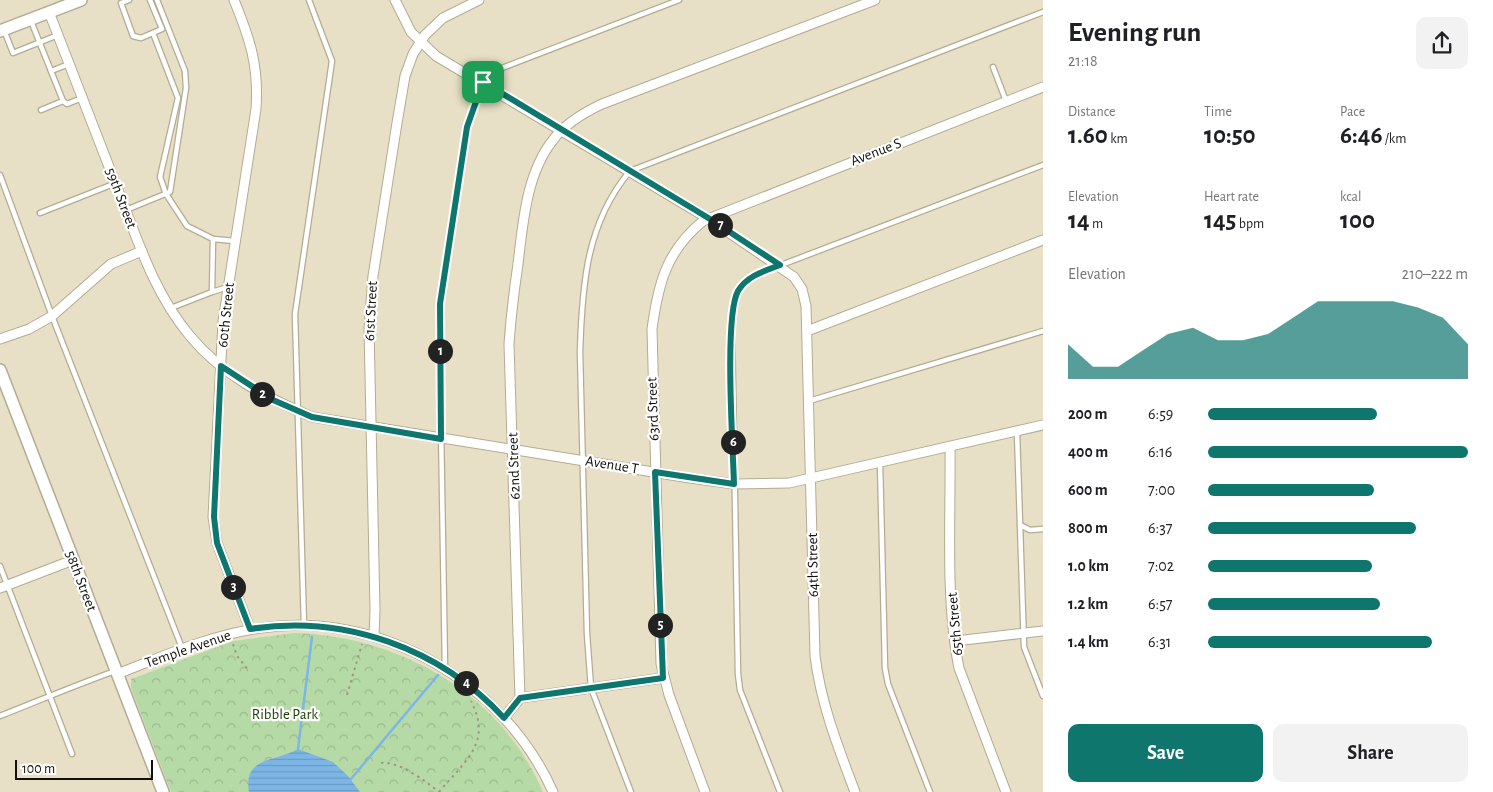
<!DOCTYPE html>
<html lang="en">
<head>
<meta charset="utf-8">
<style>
  :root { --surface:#fff; --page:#f2f2f2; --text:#202124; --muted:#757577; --accent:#0f766e }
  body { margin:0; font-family:"Alegreya Sans",sans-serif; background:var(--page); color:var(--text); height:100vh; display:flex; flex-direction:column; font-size:19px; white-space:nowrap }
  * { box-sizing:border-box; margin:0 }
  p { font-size:16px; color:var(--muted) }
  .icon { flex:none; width:28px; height:28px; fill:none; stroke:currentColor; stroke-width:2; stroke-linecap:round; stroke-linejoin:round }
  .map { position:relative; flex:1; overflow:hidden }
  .drawer { display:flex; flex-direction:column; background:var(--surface); width:450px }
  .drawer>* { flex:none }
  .scale { position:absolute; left:15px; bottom:12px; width:138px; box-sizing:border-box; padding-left:5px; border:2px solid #110f07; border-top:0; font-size:14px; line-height:18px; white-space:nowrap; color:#110f07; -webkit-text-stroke:4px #fff; paint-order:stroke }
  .pin { position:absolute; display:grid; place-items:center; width:42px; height:42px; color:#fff; margin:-21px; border-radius:10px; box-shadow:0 2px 8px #0006 }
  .km { position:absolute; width:25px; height:25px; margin:-12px; border-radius:50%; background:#222; color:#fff; font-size:14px; line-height:25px; text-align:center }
  .round { display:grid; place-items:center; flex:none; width:52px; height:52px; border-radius:10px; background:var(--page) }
  .head { display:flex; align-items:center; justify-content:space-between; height:85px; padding:0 25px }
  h1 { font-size:28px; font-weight:700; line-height:38px }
  .figures { display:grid; grid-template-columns:repeat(3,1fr); gap:8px; height:85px; padding:5px 25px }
  .figures div { display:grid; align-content:center }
  .figures b { font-size:25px; font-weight:700 }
  .figures small { font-size:14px; font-weight:400 }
  .figures p { font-size:14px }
  .chart { height:140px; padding:10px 25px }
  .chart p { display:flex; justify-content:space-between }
  .chart svg { width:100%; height:90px; margin-top:5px; fill:var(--accent); opacity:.7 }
  .action { display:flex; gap:10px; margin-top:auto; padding:10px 25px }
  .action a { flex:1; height:58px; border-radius:10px; background:var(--accent); color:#fff; font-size:20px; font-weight:700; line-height:58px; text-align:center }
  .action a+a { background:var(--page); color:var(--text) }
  ul { padding:0 25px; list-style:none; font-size:16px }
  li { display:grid; grid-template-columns:80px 60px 1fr; align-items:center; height:38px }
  li i { height:12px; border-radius:6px; background:var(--accent) }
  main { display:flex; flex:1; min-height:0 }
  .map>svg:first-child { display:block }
</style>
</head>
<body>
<main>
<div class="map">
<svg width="1043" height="792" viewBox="0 0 1043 792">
  <defs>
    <pattern id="park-crowns" width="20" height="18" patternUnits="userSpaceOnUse" patternTransform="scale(1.25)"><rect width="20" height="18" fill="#b6daa6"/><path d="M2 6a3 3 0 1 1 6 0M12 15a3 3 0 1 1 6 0" fill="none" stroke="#9bba8d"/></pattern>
    <pattern id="water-rules" width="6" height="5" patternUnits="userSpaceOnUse" patternTransform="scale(1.25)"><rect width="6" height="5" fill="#7db6e6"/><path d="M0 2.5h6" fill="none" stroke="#6b9bc4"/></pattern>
  </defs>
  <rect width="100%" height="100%" fill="#e7e0c6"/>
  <!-- park -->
  <path fill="url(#park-crowns)" d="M295 633C399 636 501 693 543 792H171L131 688V679L233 641Z"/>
  <!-- water -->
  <path fill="url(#water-rules)" d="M298 749 333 762 348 776 360 792H249C243 756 276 762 298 749Z"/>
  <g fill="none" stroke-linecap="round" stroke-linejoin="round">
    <!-- stream -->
    <g stroke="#7db6e6" stroke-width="2.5">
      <path d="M298 749 312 637"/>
      <path d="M351 779 438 675"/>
    </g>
    <!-- service casing -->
    <g stroke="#b2ac93" stroke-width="7">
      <g id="service">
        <path d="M129 0 121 3 133 36 141 38 162 29 150 0"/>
        <path d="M31 21 51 71 69 64"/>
        <path d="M4 30 13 53 58 35"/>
        <path d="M153 33 178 98 160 177 166 194 187 226 213 239 212 292 228 287"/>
        <path d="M993 67 1006 101"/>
        <path d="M63 101 67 104 82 98"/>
        <path d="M41 110 63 101 51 71"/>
        <path d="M0 175 52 316 182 648"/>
        <path d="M126 210 170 192 186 88 185 71 157 0"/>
        <path d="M40 213 116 183"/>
        <path d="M213 239 235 241"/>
        <path d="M171 308 212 292"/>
        <path d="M809 401 1043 331"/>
        <path d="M1017 432 1024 647 1043 696"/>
        <path d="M880 463 885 668 888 684 930 792"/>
        <path d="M1020 525 1030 530 1043 529"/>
        <path d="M0 566 72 754"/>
        <path d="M304 626 295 314 332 61 309 0"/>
        <path d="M445 669 439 304 467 127 483 82 489 73 679 0"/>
        <path d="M0 716C38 701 76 685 115 671"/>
        <path d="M631 792 591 688 587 634 580 352C582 286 586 223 630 171L1043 12"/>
        <path d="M780 792 740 690 738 674 732 327 734 304 738 292 745 282 755 275 1043 165"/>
      </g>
    </g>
    <!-- minor casing -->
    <g stroke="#b2ac93" stroke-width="11">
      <g id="minor">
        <path d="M234 0C250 39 259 66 256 109L223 321 213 517 217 543 250 629"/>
        <path d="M395 0 411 32 436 56 709 219 794 277 802 289 806 306 815 656C821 704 838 747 855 792"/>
        <path d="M49 12C72 72 95 131 118 190 138 241 154 293 190 336 222 375 267 398 312 417L690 478 734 484 789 483 1043 425"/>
        <path d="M807 331 1043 240"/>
        <path d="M0 339 29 329 52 316 111 264 142 251"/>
        <path d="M950 447C951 517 945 600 959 668L1006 792"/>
        <path d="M0 588 73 560"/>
        <path d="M374 637 375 610 369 328 373 276 397 123 405 76 413 54 425 35 443 18 479 0"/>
        <path d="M955 641 1043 631"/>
        <path d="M117 674C164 656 210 635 261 628 380 610 504 682 553 792"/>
        <path d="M520 698 663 678"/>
        <path d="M504 718 520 698 509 344C511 316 514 291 518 264 523 223 526 174 553 140 564 125 585 112 602 104L875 0"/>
        <path d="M705 792 669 695 661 664 652 329C658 285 666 251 703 221L1043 87"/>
      </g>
    </g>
    <!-- tertiary casing -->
    <g stroke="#b2ac93" stroke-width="14">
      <g id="tertiary">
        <path d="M0 31 81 0"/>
        <path d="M0 370 163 792"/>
      </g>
    </g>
    <!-- path -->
    <g stroke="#9d9884" stroke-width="2" stroke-dasharray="2.5 4" stroke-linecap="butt">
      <path d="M233 644 237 656 249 671"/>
      <path d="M347 695 362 644"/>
      <path d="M381 763C397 760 427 782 439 792"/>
      <path d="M439 792C464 762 493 743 471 701"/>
    </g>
    <!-- service -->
    <use href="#service" stroke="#fff" stroke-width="4.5"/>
    <!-- minor -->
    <use href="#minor" stroke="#fff" stroke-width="9"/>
    <!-- tertiary -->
    <use href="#tertiary" stroke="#fff" stroke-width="11"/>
  </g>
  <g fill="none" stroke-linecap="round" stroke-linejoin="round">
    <!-- route casing -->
    <g stroke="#fff" stroke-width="10">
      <path id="route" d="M483 82 710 219 780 265C764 271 747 276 738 291 724 316 733 448 734 484L655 472 663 678 520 698 504 718C440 648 344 614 250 629L217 543 214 517 221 366 273 400 312 417 441 439 440 304 467 127Z"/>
    </g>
    <!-- route -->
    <use href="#route" stroke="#0f766e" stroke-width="6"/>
  </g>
  <g text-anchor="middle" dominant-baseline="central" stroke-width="4.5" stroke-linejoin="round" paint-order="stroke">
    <!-- street labels -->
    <g font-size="15" fill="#110f07" stroke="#fff">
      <text transform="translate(876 152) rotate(-21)">Avenue S</text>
      <text transform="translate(121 198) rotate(69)">59th Street</text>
      <text transform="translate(371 311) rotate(-87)">61st Street</text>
      <text transform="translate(226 315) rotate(-84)">60th Street</text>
      <text transform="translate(653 409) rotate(-92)">63rd Street</text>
      <text transform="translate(612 465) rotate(9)">Avenue T</text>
      <text transform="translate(514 466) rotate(-92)">62nd Street</text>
      <text transform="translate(813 565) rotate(-91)">64th Street</text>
      <text transform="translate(81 581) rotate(69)">58th Street</text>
      <text transform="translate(955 624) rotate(-95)">65th Street</text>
      <text transform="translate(188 649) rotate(-19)">Temple Avenue</text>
    </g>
    <!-- park labels -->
    <g font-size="15" fill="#193e00" stroke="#fff">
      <text x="285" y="714">Ribble Park</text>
    </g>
  </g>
</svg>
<div class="scale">100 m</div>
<div class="pin" style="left:483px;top:82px;background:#1e9e55"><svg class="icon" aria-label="arrive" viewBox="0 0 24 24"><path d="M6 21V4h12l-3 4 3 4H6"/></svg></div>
<b class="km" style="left:440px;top:351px">1</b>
<b class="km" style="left:262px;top:394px">2</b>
<b class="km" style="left:233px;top:587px">3</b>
<b class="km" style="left:466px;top:683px">4</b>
<b class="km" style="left:660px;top:625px">5</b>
<b class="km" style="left:733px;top:442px">6</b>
<b class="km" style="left:720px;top:225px">7</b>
</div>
<section class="drawer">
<div class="head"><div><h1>Evening run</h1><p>21:18</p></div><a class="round"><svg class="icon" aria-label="share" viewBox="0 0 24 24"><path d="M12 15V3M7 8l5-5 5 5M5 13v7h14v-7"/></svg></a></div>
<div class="figures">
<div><p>Distance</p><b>1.60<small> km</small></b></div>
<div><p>Time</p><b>10:50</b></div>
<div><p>Pace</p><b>6:46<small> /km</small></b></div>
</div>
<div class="figures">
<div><p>Elevation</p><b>14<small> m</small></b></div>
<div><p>Heart rate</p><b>145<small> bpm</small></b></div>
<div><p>kcal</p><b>100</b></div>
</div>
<div class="chart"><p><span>Elevation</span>210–222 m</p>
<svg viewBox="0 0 160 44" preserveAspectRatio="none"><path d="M0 44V27L10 38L20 38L30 30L40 22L50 19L60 25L70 25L80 22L90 14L100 6L110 6L120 6L130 6L140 9L150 14L160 27V44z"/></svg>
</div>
<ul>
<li><b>200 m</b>6:59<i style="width:65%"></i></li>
<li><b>400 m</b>6:16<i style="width:100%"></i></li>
<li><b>600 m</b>7:00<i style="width:64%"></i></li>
<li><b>800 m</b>6:37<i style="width:80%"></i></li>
<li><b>1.0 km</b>7:02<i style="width:63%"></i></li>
<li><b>1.2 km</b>6:57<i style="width:66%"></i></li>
<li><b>1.4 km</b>6:31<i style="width:86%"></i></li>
</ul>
<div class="action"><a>Save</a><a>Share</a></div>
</section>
</main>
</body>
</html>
